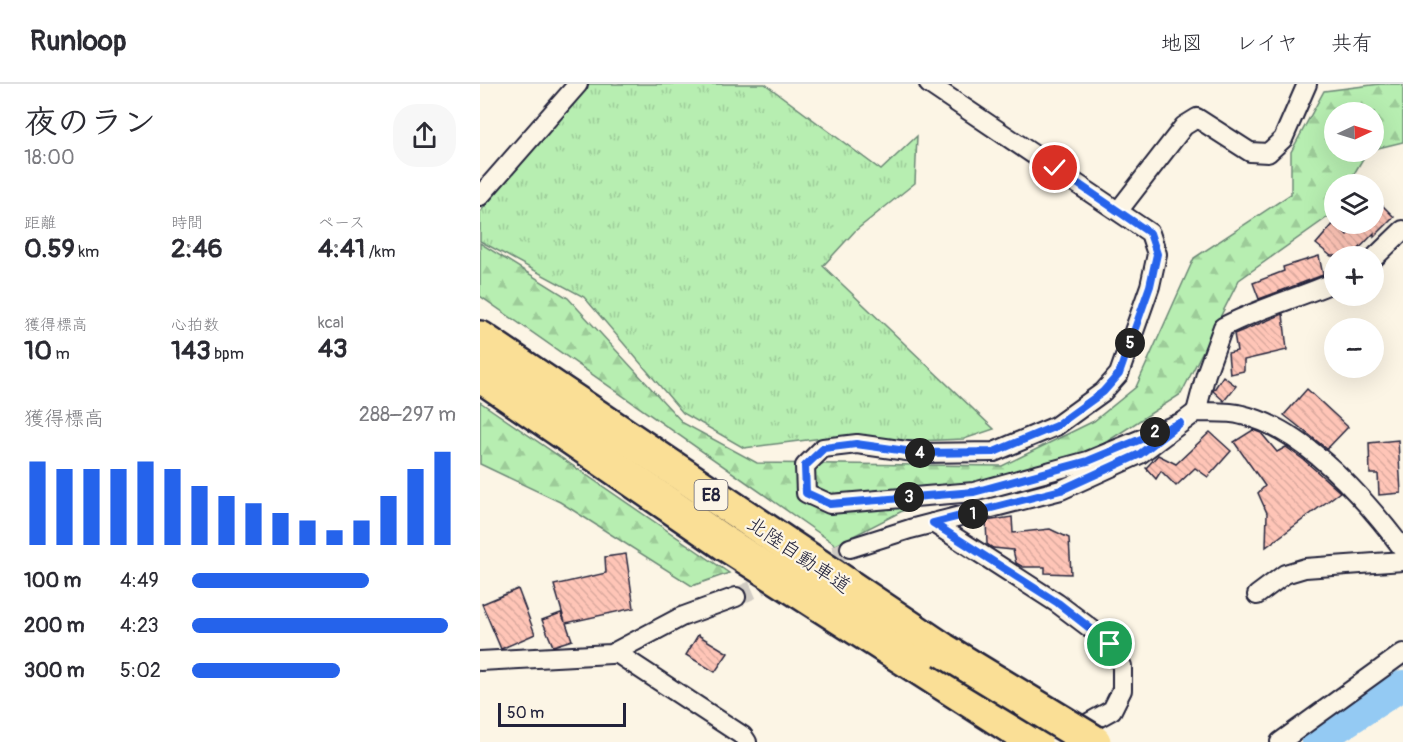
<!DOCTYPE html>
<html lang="ja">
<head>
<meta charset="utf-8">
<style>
  :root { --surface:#fff; --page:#f7f7f7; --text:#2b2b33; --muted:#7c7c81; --line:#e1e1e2; --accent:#2563eb }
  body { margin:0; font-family:Pangolin,"Klee One",sans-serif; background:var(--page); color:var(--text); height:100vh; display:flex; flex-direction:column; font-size:22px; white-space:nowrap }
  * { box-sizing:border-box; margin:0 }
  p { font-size:20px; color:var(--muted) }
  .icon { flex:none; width:33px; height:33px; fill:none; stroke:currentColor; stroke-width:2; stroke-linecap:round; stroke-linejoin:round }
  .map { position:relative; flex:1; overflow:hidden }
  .sheet { display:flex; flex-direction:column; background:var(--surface); width:480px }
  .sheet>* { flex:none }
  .needle { width:39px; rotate:86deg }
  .controls { position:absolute; left:844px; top:18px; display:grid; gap:12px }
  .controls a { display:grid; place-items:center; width:60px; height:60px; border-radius:50%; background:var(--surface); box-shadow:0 6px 24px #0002; font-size:30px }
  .scale { position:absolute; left:18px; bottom:15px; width:128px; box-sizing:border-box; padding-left:6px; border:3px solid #22223b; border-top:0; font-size:16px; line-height:21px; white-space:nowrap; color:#22223b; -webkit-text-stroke:4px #fcf5e5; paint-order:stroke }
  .pin { position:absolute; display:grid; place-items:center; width:51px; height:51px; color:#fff; margin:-26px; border:3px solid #fff; border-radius:50%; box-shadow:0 2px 6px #0007 }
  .km { position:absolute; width:30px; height:30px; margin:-15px; border-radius:50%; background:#222; color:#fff; font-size:16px; line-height:30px; text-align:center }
  .round { display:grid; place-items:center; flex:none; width:63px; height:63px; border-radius:24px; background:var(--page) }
  .summary { display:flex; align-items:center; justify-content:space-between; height:102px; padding:0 24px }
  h1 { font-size:33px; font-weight:700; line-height:45px }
  .stats { display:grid; grid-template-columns:repeat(3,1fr); gap:9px; height:102px; padding:6px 24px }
  .stats div { display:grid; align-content:center }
  .stats b { font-size:26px; font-weight:700 }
  .stats small { font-size:16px; font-weight:400 }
  .stats p { font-size:16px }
  .chart { height:168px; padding:12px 24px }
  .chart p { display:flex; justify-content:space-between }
  .chart svg { width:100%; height:108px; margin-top:6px; stroke:var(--accent); stroke-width:6 }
  ul { padding:0 24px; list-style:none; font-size:20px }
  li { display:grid; grid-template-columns:96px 72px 1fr; align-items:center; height:45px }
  li i { height:15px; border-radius:8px; background:var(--accent) }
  header { display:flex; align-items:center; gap:36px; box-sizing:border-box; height:84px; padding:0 30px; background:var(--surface); border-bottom:2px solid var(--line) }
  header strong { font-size:28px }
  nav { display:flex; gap:33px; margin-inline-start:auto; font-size:21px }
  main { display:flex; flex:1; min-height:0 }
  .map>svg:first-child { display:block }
</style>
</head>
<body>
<header>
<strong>Runloop</strong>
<nav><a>地図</a><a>レイヤ</a><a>共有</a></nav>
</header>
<main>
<section class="sheet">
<div class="summary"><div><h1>夜のラン</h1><p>18:00</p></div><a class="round"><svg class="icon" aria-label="share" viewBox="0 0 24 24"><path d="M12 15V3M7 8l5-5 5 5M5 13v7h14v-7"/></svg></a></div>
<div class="stats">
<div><p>距離</p><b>0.59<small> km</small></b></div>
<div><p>時間</p><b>2:46</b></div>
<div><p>ペース</p><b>4:41<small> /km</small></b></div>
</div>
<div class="stats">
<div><p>獲得標高</p><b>10<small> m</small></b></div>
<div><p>心拍数</p><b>143<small> bpm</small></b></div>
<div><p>kcal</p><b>43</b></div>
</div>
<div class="chart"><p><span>獲得標高</span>288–297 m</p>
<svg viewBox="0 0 160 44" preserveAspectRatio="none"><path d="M5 44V10M15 44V13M25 44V13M35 44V13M45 44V10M55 44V13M65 44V20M75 44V24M85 44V27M95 44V31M105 44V34M115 44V38M125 44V34M135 44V24M145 44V13M155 44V6"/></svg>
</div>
<ul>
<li><b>100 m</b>4:49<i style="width:67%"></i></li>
<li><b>200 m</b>4:23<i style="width:97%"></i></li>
<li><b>300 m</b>5:02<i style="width:56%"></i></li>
</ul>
</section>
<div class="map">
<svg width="923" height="658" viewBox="0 0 923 658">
  <defs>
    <pattern id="grass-tufts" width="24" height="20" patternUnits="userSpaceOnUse" patternTransform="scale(1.5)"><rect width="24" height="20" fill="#b7eeb1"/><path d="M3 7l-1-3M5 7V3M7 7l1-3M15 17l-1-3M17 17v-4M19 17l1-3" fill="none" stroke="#9dcc99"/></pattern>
    <pattern id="forest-firs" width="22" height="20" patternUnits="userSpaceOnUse" patternTransform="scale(1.5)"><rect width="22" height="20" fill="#b7eeb1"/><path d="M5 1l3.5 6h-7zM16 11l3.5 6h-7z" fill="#9dcc99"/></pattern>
    <pattern id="building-back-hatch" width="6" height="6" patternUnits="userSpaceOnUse" patternTransform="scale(1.5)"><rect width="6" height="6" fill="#ffc5b7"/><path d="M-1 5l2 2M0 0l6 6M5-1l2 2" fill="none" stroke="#daa99e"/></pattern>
  </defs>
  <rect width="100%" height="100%" fill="#fcf5e5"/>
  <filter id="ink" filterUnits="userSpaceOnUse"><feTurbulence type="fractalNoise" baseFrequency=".0167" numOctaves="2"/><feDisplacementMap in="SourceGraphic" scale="12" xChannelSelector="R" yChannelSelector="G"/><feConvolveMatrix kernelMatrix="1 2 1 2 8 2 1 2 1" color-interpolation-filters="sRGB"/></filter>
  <g filter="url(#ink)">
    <!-- grass -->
    <path fill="url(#grass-tufts)" stroke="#6c8876" stroke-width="1.5" d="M109 0H285L401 86 437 52 435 99 375 147 343 182 514 345 484 355 437 357 343 354 264 364 203 329 104 213 0 157V128Z"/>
    <!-- forest -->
    <g fill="url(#forest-firs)" stroke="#6c8876" stroke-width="1.5">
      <path d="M900 0H923V58L894 65V28H855V68H887L868 100H855V124L852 130 759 196 701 310 617 364 432 422 356 461 0 212V159L88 214 203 339 277 379 522 382 614 337 656 303 714 174 811 110V68L844 7Z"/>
      <path d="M0 318 249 489 212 502 80 418 0 380Z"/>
    </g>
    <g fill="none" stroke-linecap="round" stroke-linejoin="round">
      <!-- river -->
      <path stroke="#94caf3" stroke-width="30" d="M836 658 923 601"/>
    </g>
    <!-- building -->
    <g fill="url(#building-back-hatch)" stroke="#22223b" stroke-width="1.5">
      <path d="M901 120 914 133 894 153V149L872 172H851L836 160 855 138 867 151 881 140H894V127Z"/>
      <path d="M839 172 843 191 779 215 773 199 804 187 803 183Z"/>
      <path d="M803 230 807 266 764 276V287L750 290 748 269 757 267 754 250Z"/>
      <path d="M743 292 756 302 744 317 733 307Z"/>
      <path d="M827 305 868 343 847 365 804 331Z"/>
      <path d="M773 346 781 349 797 368 806 363 824 376 860 408 786 463 787 429 778 409 785 402 754 358Z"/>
      <path d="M730 348 751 367 728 393 715 384 696 402 681 387 676 395 666 384 678 371 696 380Z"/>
      <path d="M918 356 921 409 899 411 898 390H890L889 359Z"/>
      <path d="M532 433 533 449 570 445 589 454 591 490 565 489V483H543L536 479 533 466 513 464 507 460 506 437Z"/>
      <path d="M146 470 154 524 86 539 92 556 73 562 62 536 81 529 85 538 74 501 126 489 125 473Z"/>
      <path d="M38 505 55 550 21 565 2 520Z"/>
      <path d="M218 551 248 569 235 588 206 571Z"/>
    </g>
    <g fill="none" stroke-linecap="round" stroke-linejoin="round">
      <!-- street-tunnel -->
      <g stroke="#d0cbc3" stroke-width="18" stroke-dasharray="18 9" stroke-linecap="butt">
        <path d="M330 481 370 464"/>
        <path d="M256 513 302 493"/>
      </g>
      <!-- street casing -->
      <g stroke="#22223b" stroke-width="22">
        <g id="street">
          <path d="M449 0 670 149 677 170 670 202 639 290 623 308 576 342 514 368 441 369 377 360 343 364 325 382 326 409 350 420 494 408 608 377 700 339"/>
          <path d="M0 112 98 0"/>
          <path d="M639 126 704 42 717 34 770 68 788 69 803 55 827 0"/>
          <path d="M894 174 923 146"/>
          <path d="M716 328 726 290 743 243C779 224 818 214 855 198"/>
          <path d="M453 439 577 519 630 559 642 582V606L632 626 574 658"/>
          <path d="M370 464 430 445 581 406 660 370 716 328C731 329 748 327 762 331 825 345 886 416 923 465"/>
          <path d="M777 511 805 490 825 484 923 477"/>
          <path d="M135 568 263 652 267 658"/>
          <path d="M0 577 131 570 201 533 256 513"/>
          <path d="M800 658 923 569"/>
        </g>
      </g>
      <!-- highway casing -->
      <g stroke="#22223b" stroke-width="38">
        <g id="highway">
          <path d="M0 254 463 566"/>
          <path d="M0 291 246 460 555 658"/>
        </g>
      </g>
      <!-- street -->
      <use href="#street" stroke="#fcf5e5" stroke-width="18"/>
      <!-- highway -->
      <use href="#highway" stroke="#fadf96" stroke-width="33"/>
      <!-- highway-bridge casing -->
      <g stroke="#22223b" stroke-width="38" stroke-linecap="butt">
        <path id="highway-bridge" d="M463 566 614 658"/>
      </g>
      <!-- highway-bridge -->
      <use href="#highway-bridge" stroke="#fadf96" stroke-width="33"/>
    </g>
  </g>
  <g fill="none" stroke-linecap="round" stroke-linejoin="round" filter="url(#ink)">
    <!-- route casing -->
    <g stroke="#fff" stroke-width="12">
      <path id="route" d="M575 84 670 149 677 170 670 202 639 290 623 308 576 342 514 368 441 369 376 360 344 364 325 382 326 409 350 420 494 408 608 377 700 339 660 370 581 406 453 439 578 519 630 560"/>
    </g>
    <!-- route -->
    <use href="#route" stroke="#2563eb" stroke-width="8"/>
  </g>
  <g text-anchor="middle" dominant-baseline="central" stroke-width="4.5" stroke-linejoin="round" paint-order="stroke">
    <!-- shield labels -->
    <rect fill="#fcf5e5" stroke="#63616e" stroke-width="1.5" x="214.5" y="396" width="33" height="30" rx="4.5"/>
    <g font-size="18" font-weight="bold" fill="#22223b">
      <text x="231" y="411">E8</text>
    </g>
    <!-- street labels -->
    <g font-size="20" fill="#22223b" stroke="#fcf5e5">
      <text transform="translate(319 471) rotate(34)">北陸自動車道</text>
    </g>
  </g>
</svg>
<div class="controls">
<a><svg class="needle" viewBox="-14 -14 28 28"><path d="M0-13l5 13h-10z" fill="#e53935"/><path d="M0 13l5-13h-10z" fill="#7c7c81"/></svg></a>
<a><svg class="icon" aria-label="layers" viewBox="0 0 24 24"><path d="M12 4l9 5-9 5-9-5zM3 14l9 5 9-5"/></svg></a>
<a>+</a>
<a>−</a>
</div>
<div class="scale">50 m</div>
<div class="pin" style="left:630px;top:560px;background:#1e9e55"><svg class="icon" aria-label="arrive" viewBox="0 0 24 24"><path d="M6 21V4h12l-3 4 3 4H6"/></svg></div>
<div class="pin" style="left:575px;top:84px;background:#d93025"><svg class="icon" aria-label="check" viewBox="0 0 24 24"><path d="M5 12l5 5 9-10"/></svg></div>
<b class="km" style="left:493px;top:430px">1</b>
<b class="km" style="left:675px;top:348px">2</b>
<b class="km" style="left:429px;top:413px">3</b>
<b class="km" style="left:440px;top:369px">4</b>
<b class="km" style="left:650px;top:259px">5</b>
</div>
</main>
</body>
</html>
